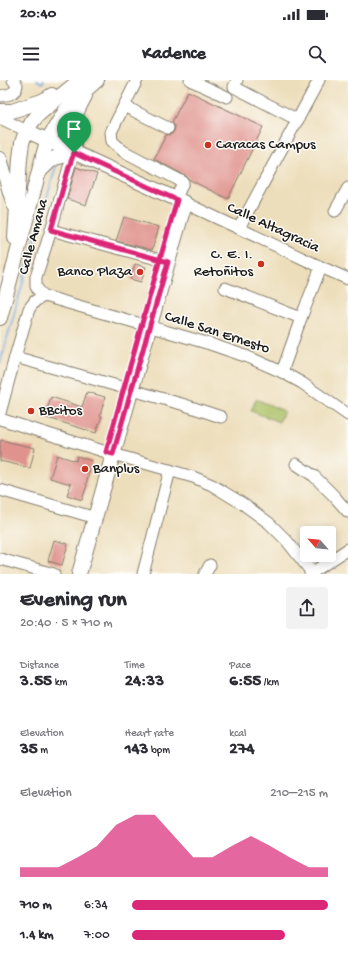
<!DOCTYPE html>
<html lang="en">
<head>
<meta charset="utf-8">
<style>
  :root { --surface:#fff; --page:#f2f2f3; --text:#2b2b33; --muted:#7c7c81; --accent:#db2777 }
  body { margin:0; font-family:"Gochi Hand",sans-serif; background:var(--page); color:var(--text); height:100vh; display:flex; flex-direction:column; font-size:15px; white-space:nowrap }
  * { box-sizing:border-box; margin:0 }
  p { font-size:13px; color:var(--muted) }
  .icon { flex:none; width:22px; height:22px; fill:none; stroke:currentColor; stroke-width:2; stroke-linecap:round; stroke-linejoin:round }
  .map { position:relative; height:494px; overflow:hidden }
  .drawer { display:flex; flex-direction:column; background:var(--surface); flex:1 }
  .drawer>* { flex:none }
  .needle { width:26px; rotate:297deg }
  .tools { position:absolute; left:300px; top:446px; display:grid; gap:8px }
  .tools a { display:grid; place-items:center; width:36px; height:36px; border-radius:4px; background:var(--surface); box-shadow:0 2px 10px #0003; font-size:20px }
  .pin { position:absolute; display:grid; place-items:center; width:34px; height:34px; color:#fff; margin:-41px -17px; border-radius:50% 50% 50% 0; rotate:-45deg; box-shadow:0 0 4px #0007 }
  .pin .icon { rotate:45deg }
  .round { display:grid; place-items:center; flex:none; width:42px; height:42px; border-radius:4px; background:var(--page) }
  .overview { display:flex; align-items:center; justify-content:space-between; height:68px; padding:0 20px }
  h1 { font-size:22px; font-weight:700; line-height:30px }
  .stats { display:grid; grid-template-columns:repeat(3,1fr); gap:6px; height:68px; padding:4px 20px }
  .stats div { display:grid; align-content:center }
  .stats b { font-size:17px; font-weight:700 }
  .stats small { font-size:11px; font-weight:400 }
  .stats p { font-size:11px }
  .chart { height:112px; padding:8px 20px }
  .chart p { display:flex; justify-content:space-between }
  .chart svg { width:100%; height:72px; margin-top:4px; fill:var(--accent); opacity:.7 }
  ul { padding:0 20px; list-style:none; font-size:13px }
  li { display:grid; grid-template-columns:64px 48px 1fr; align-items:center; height:30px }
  li i { height:10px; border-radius:5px; background:var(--accent) }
  .status { display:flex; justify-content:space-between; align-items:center; height:28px; padding:0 20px; background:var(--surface); direction:ltr }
  .status svg { height:11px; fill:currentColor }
  header { display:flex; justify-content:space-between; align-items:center; height:52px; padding:0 20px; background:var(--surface); font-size:18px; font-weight:700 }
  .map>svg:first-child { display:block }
</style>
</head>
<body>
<div class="status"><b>20:40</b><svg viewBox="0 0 49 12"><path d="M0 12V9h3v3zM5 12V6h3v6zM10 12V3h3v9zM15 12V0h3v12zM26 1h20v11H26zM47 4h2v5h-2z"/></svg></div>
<header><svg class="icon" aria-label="menu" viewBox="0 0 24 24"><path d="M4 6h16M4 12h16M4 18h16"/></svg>Kadence<svg class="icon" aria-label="search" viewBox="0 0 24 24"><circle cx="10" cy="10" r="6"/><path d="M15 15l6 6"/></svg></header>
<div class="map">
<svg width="348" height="494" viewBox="0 0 348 494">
  <rect width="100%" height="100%" fill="#fdfcf7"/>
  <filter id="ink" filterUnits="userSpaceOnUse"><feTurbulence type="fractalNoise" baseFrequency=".025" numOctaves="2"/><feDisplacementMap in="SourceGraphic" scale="8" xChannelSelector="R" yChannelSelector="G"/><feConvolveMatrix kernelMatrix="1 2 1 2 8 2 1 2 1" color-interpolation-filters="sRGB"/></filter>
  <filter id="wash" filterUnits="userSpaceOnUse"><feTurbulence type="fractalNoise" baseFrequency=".012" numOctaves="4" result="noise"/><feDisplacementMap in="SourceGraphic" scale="16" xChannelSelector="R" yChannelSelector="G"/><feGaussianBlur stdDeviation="0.9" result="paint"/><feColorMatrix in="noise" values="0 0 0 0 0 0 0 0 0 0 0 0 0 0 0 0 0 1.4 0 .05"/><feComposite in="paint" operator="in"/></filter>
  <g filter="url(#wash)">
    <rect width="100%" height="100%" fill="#eddebb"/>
    <!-- green -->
    <path fill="#abbf64" stroke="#646e40" d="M256 319 284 331 279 342 251 331Z"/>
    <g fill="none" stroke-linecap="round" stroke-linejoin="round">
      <!-- stream -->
      <g stroke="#6ea3db" stroke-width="2">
        <path d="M37 0 42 3 44 0"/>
        <path d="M0 283 56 86"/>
      </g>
    </g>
    <g id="blocks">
      <!-- building -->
      <g fill="#e0928d">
        <path d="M188 11 263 47 228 119 190 100 186 96 154 79 166 55 172 54 174 51 175 47 172 42Z"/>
        <path d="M76 87 97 94 86 125 67 119Z"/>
        <path d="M124 137 159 147 152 170 116 161Z"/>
        <path d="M135 184 146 187 141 202 130 199Z"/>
        <path d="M87 312 105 317 100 336H102L96 353 45 337 51 317 82 327Z"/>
        <path d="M1 360 35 368 30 388 0 381V364Z"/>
        <path d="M57 375 76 381 77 376 92 381 86 404 87 405 82 420 67 415 71 404 50 398Z"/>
        <path d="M54 460 68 464 62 485 48 481Z"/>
      </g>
    </g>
  </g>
  <g filter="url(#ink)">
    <use href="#blocks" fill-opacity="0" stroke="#847d6c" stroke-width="1"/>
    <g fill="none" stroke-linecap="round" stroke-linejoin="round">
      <!-- minor casing -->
      <g stroke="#847d6c" stroke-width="13">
        <g id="minor">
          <path d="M137 0 111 52 112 61 123 71 183 102 176 119"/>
          <path d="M190 0 227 17"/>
          <path d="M237 0 234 7 298 40"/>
          <path d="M0 16C8 15 16 14 17 5L13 0"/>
          <path d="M124 26 168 48"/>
          <path d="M0 38 27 51"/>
          <path d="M74 73 69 87 51 150 36 197V206L38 210 44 216 210 264 248 277 282 292 302 303 348 335"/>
          <path d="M185 123 321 187 348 199"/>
          <path d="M335 131 348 108"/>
          <path d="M239 148 319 0"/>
          <path d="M51 150 168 182"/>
          <path d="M225 208 301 238"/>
          <path d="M15 277 185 325 221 337"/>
          <path d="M282 292 301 238 321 187"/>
          <path d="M0 333 15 277 29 229 35 221 44 216"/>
          <path d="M0 339 106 372 193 397 212 405 243 424 269 443 287 461 313 494"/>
          <path d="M296 384 314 396 334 416 348 432"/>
          <path d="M0 410 96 438"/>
          <path d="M0 479 54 494"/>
          <path d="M143 494 170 390"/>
          <path d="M205 494 210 485"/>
          <path d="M310 494 348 469"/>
        </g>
      </g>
      <!-- major casing -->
      <g stroke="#847d6c" stroke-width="16">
        <g id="major">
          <path d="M0 31H12L42 21 52 15"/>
          <path d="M27 51 185 123 168 182 79 494"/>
          <path d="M74 73C75 65 73 58 73 50 73 38 79 27 85 16"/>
          <path d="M0 79 14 125"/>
          <path d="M39 92 50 81 55 78 74 73"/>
          <path d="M15 158 20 78 22 63 24 57 32 42 38 35 46 28 80 0"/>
          <path d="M0 238 47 61 66 30 79 16 97 0"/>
        </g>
      </g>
      <!-- minor -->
      <use href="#minor" stroke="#fff" stroke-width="11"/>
      <!-- major -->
      <use href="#major" stroke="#fff" stroke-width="14"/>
    </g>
  </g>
  <g fill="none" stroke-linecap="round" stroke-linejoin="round" filter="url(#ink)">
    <!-- route casing -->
    <g stroke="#fff" stroke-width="8">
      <path id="route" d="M74 73 177 120 160 179 106 372 113 374 168 182 154 178 51 150 69 87 74 73"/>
    </g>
    <!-- route -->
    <use href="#route" stroke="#db2777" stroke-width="5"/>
  </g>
  <!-- markers -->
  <g fill="#c8321e" stroke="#fdfcf7" stroke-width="1.5">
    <circle cx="208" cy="65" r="4"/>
    <circle cx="261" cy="184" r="4"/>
    <circle cx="140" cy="192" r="4"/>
    <circle cx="31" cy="331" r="4"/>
    <circle cx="85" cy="389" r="4"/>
  </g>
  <g text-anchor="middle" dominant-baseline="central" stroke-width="3" stroke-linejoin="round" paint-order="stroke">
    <!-- poi labels -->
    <g font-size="15" fill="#1c1c1c" stroke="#fdfcf7" text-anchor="start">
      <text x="216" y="65">Caracas Campus</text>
      <text x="253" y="175" text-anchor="end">C. E. I.<tspan x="253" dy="17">Retoñitos</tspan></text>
      <text x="132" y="192" text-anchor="end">Banco Plaza</text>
      <text x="39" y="331">BBcitos</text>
      <text x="93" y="389">Banplus</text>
    </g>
    <!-- street labels -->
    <g font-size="15" fill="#1c1c1c" stroke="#fdfcf7">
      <text transform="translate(273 148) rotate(25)">Calle Altagracia</text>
      <text transform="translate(34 157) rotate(-75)">Calle Amana</text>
      <text transform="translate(217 253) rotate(18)">Calle San Ernesto</text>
    </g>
  </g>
</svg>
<div class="tools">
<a><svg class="needle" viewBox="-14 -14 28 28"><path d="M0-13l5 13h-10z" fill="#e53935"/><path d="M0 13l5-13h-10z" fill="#7c7c81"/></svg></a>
</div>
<div class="pin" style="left:74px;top:73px;background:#1e9e55"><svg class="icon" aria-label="arrive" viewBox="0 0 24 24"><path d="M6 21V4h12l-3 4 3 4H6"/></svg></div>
</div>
<section class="drawer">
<div class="overview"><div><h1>Evening run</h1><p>20:40 · 5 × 710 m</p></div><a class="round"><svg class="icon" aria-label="share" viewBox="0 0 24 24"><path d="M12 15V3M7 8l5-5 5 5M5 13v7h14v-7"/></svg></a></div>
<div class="stats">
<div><p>Distance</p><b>3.55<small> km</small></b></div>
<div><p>Time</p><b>24:33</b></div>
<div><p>Pace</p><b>6:55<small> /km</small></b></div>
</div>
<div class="stats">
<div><p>Elevation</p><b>35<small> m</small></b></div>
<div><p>Heart rate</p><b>143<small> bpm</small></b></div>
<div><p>kcal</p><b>274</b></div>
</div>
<div class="chart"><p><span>Elevation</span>210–215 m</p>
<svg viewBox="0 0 160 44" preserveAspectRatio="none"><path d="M0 44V38L10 38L20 38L30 32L40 25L50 12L60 6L70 6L80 19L90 32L100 32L110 25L120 19L130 25L140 32L150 38L160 38V44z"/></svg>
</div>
<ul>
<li><b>710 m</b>6:34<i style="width:100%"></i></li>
<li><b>1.4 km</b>7:00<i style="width:78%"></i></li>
</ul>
</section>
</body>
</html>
